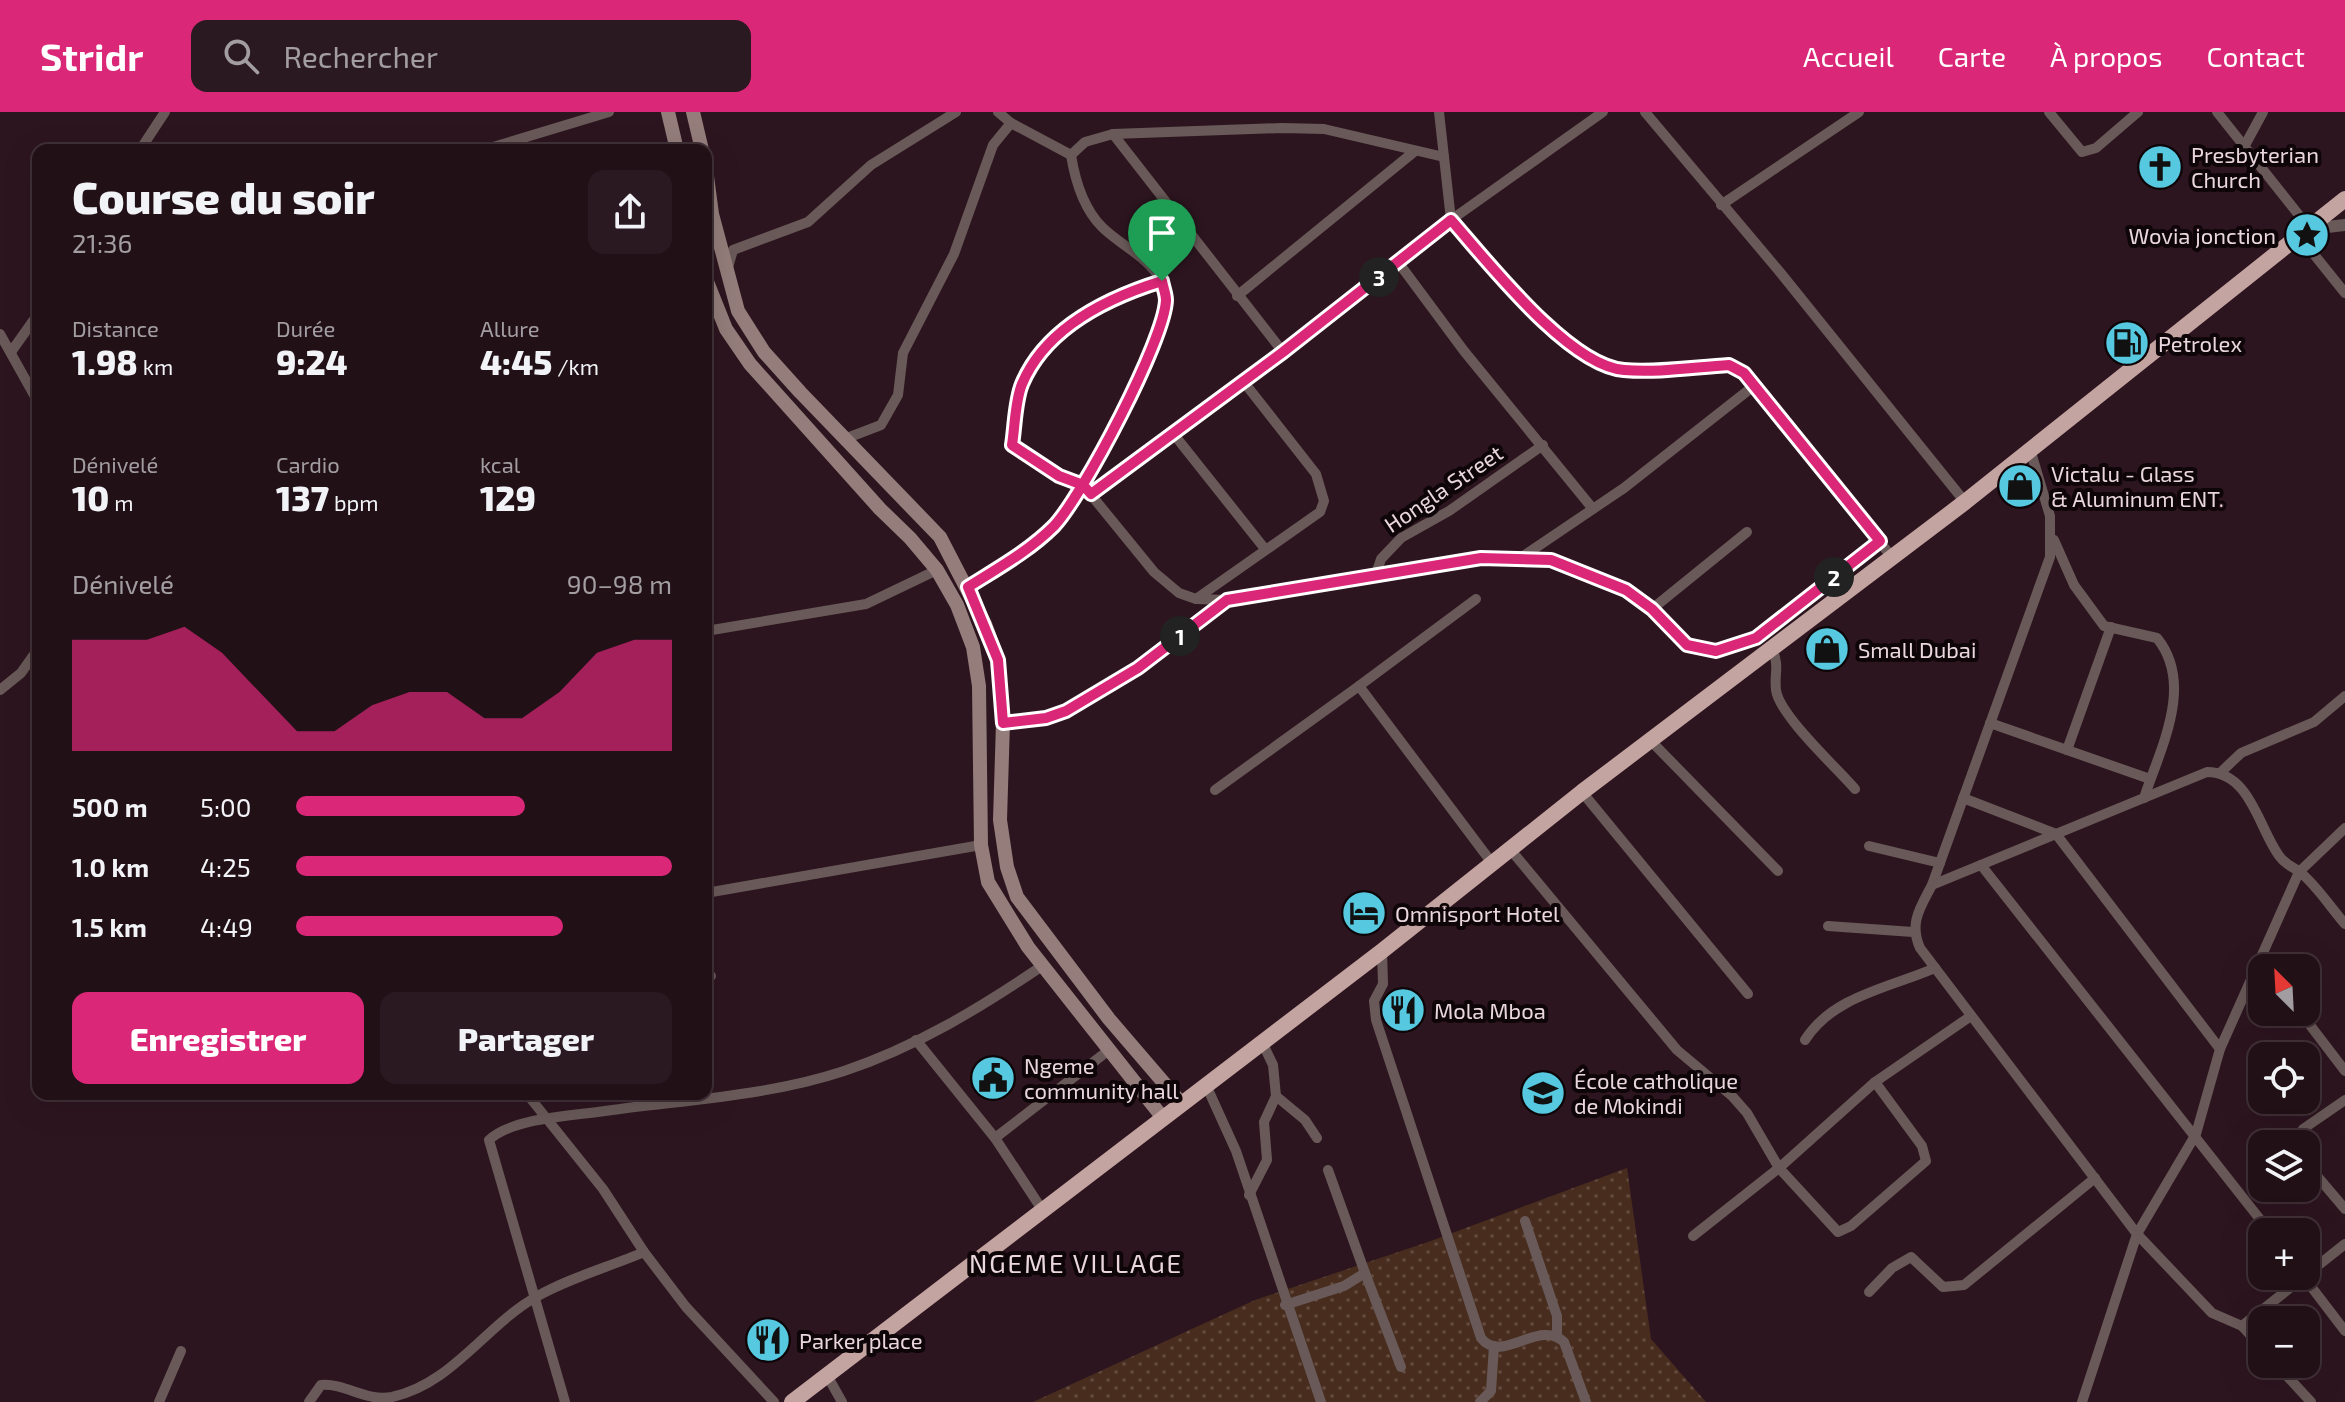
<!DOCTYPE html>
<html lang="fr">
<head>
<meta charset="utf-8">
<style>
  :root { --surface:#221017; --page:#2a1920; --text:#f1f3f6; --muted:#a29da1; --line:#3f3036; --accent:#db2777 }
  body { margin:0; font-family:"Exo 2",sans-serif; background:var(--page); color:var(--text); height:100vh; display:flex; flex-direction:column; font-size:30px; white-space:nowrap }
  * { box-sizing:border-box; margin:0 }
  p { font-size:26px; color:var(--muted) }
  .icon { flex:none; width:44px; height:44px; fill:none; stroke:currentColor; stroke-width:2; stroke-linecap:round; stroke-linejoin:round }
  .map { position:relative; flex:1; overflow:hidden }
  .sheet { position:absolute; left:32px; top:32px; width:680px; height:956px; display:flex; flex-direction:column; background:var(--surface); border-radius:16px; box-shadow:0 8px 32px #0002,0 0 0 2px var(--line) }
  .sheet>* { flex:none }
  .needle { width:52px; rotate:336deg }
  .fabs { position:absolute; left:2248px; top:842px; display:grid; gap:16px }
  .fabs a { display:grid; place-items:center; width:72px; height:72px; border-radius:16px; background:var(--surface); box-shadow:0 8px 32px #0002,0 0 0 2px var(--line); font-size:40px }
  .pin { position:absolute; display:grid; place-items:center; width:68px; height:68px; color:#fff; margin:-82px -34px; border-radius:50% 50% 50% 0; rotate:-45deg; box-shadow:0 0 8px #0007 }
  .pin .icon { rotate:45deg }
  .km { position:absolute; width:40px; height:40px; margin:-20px; border-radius:50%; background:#222; color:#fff; font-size:22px; line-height:40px; text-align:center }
  .round { display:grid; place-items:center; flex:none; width:84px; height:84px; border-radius:16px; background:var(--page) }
  .headline { display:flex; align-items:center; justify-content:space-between; height:136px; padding:0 40px }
  h1 { font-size:44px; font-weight:800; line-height:60px }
  .stats { display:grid; grid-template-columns:repeat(3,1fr); gap:12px; height:136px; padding:8px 40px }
  .stats div { display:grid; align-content:center }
  .stats b { font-size:34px; font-weight:800 }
  .stats small { font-size:22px; font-weight:400 }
  .stats p { font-size:22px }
  .chart { height:224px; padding:16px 40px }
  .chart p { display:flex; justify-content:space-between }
  .chart svg { width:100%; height:144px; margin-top:8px; fill:var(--accent); opacity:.7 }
  .cta { display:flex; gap:16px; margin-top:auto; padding:16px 40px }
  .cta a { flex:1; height:92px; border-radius:16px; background:var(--accent); color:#fff; font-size:32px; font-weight:800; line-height:92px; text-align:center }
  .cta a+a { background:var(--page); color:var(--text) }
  ul { padding:0 40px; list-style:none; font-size:26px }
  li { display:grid; grid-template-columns:128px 96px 1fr; align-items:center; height:60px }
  li i { height:20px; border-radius:10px; background:var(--accent) }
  header { display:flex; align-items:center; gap:48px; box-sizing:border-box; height:112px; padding:0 40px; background:var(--accent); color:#fff }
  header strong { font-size:38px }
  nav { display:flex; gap:44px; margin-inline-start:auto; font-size:28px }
  .search { width:560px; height:72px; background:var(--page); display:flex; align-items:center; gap:20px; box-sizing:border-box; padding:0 28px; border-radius:16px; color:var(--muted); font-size:30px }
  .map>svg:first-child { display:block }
</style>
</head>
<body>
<header>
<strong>Stridr</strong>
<div class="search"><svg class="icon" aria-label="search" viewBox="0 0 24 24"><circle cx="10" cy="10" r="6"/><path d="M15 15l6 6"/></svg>Rechercher</div>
<nav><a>Accueil</a><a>Carte</a><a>À propos</a><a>Contact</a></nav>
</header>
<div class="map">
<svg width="2345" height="1290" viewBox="0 0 2345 1290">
  <defs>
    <pattern id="grass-dots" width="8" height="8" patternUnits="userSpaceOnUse" patternTransform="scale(2)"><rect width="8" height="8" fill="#482d1e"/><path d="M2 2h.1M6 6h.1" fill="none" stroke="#624b3e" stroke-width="1.8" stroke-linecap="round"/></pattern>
  </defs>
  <rect width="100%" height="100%" fill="#2d151f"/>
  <!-- grass -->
  <path fill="url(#grass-dots)" d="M1627 1056 1651 1227 1706 1290H1033L1255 1188 1431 1129Z"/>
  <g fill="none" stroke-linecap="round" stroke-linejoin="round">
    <!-- minor -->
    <g stroke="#695a59" stroke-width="10">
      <path d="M998 0 1011 11 1071 43"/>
      <path d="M1439 0 1451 108 1514 179 1581 243 1623 258 1729 253 1744 261 1891 444"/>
      <path d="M1645 0 1779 159 1965 390"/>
      <path d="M2049 0 2082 40 2096 36 2138 0"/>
      <path d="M2217 0 2310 117"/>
      <path d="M1113 22 1283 240"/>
      <path d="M2244 35 2263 0"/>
      <path d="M140 38 165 0"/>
      <path d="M483 38 609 0"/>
      <path d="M1071 43 1085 30 1113 22 1282 16 1324 17 1444 45"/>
      <path d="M1721 93 1859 0"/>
      <path d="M2300 125 2345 181"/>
      <path d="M1398 150 1464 239 1593 397"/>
      <path d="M727 159 733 138 808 110 871 53 956 0"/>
      <path d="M1162 169C1107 186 1046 215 1022 272 1015 289 1015 314 1012 333L1059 364 1083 373 1154 460 1179 481 1196 487 1227 488 1481 446 1551 448 1626 478 1652 497 1687 533 1716 539 1756 526 1880 429"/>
      <path d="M1237 184 1415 39"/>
      <path d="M0 222 38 290"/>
      <path d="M11 240 38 202"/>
      <path d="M1172 320 1265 437"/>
      <path d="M847 326 881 313 898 283 903 241 954 142 993 33 1011 11"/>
      <path d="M2030 337 2050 404V445L1932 773C1920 796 1909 811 1920 836L2137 1122 2082 1290"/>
      <path d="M1091 382 1283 240 1451 108 1603 0"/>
      <path d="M2054 428 2074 473 2104 514 2157 526C2195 573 2160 637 2144 686"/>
      <path d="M1522 445 1624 376 1755 273"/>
      <path d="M1376 462 1381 447 1401 426 1449 399 1543 333"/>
      <path d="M968 475C998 456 1028 439 1053 414 1083 385 1182 203 1161 168 1147 144 1120 133 1102 115 1083 96 1075 68 1071 43"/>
      <path d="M1196 487 1320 400 1324 389 1316 362 1243 269"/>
      <path d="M1652 497 1747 420"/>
      <path d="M706 519 866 492 937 458"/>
      <path d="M1772 535C1780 558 1774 558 1776 578 1779 603 1837 656 1855 677"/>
      <path d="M1359 574 1476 487"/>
      <path d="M0 578 21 561 38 537"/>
      <path d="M1003 611C1017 609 1032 609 1046 605 1101 592 1181 523 1227 488"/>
      <path d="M1990 611 2150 667"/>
      <path d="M1650 628 1778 759"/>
      <path d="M2067 638 2111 515"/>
      <path d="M2221 660 2241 641 2314 610 2345 584"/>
      <path d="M1215 678 1359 574 1492 751"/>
      <path d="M1582 680 1748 882"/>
      <path d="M1963 686 2056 722 2220 937"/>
      <path d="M1869 734 1940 751"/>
      <path d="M1510 737 1677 938 1732 984 1747 1001 1779 1056 1838 1120 1851 1114 1926 1049 1922 1034 1875 970"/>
      <path d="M1981 753 2270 1120"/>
      <path d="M1932 773 2207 660C2251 660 2259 718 2280 745 2286 753 2293 755 2300 760 2317 774 2331 796 2345 812"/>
      <path d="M706 781 981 733"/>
      <path d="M1828 814 1913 820"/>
      <path d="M1382 839 1383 872 1374 889 1376 908 1481 1226C1502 1253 1539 1206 1564 1230L1586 1290"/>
      <path d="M706 866 711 864"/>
      <path d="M2300 900 2345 959"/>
      <path d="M916 928 995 1026 1043 1099"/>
      <path d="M1805 928C1833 884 1889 876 1935 856"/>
      <path d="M1206 973 1236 1039 1321 1290"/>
      <path d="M527 982 603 1077 644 1140 686 1195 774 1290"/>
      <path d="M1276 984 1305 1008 1317 1026"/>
      <path d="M995 1026 1109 938"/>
      <path d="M2298 1032 2303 1017 2345 988"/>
      <path d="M2306 1051 2345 1097"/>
      <path d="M1249 1083 1267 1048 1264 1010 1276 984 1273 953 1262 930"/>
      <path d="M1525 1109 1557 1204V1223"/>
      <path d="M1693 1124 1779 1056 1875 970 1971 904"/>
      <path d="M1365 1161 1401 1255"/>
      <path d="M2306 1163 2345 1132"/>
      <path d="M2303 1164 2345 1219"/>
      <path d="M2305 1164 2242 1214 2212 1201 2137 1122 2196 1022 2220 937 2299 760 2345 716"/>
      <path d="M1869 1180 1892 1156 1911 1145 1943 1175 1964 1173 2095 1066"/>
      <path d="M1285 1193 1344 1174 1365 1161 1328 1058"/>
      <path d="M2242 1214 2262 1236"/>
      <path d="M2276 1252 2311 1290"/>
      <path d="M828 1265 842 1290"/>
      <path d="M159 1290 181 1239"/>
      <path d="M309 1290 321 1273C346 1271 365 1290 392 1285 452 1272 485 1214 536 1185 569 1166 609 1155 644 1140"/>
      <path d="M565 1290 489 1028C512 1006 572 1004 605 999 683 988 769 984 844 959 916 935 980 896 1042 854"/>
      <path d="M1480 1290 1491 1279 1494 1234"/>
    </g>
    <!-- tertiary -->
    <path stroke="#695a59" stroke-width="12" d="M2310 117 2345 113"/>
    <!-- secondary -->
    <g stroke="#947d7b" stroke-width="14">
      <path d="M668 0 677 38"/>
      <path d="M693 0 702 38"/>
      <path d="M706 57 712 102 738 199 764 240 800 280 940 425 985 512 998 548 1003 611 1000 708 1007 755 1017 785 1109 907 1182 992"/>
      <path d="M706 167 726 217 750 252 880 397 910 426 937 458 957 493 973 535 979 574 981 733 988 770 1028 835 1163 1006"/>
    </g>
    <!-- trunk -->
    <path stroke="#c4a4a1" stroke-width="16" d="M792 1290 1382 839 1582 680 1965 390 2345 87"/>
  </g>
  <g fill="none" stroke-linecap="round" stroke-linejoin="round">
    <!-- route casing -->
    <g stroke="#fff" stroke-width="16">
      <path id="route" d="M1162 169C1163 175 1166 182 1166 188 1165 227 1083 383 1054 414 1029 439 998 456 968 475L998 548 1003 611 1046 606 1066 599 1138 556 1227 488 1481 446 1551 448 1626 478 1652 497 1687 533 1716 539 1756 526 1880 429 1744 261 1729 253C1695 255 1658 261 1624 258 1569 254 1488 150 1451 108L1283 240 1091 382 1083 373 1059 364 1012 333C1015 314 1015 289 1022 272 1046 215 1107 186 1162 169"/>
    </g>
    <!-- route -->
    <use href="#route" stroke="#db2777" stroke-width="10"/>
  </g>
  <!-- icons -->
  <defs>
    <g id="church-disc" transform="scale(2.3)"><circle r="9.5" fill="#56c9e1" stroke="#0e0508"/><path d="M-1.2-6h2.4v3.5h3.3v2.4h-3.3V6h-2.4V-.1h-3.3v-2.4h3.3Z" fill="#111"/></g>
    <g id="sight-disc" transform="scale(2.3)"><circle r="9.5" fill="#56c9e1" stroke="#0e0508"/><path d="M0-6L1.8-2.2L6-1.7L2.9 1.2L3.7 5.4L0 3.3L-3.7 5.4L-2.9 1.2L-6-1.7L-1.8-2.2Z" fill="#111"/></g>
    <g id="fuel-disc" transform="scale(2.3)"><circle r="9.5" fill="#56c9e1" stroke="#0e0508"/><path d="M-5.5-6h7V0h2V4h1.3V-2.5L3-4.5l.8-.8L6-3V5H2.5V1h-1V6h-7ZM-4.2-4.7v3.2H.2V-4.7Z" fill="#111"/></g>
    <g id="shop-disc" transform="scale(2.3)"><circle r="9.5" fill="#56c9e1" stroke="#0e0508"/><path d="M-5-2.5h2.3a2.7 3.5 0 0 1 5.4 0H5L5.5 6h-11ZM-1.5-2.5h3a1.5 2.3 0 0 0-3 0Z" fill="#111"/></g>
    <g id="hotel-disc" transform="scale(2.3)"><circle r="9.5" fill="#56c9e1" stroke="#0e0508"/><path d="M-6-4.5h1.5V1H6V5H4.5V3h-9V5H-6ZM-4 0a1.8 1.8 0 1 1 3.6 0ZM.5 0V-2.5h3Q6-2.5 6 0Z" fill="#111"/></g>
    <g id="restaurant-disc" transform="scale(2.3)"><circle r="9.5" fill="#56c9e1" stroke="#0e0508"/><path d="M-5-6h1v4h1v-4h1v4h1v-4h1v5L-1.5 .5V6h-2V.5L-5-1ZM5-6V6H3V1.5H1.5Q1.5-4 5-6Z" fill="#111"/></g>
    <g id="civic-disc" transform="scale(2.3)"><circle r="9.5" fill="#56c9e1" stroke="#0e0508"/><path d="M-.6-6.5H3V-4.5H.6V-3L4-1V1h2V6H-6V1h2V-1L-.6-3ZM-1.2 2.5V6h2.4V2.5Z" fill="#111"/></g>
    <g id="school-disc" transform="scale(2.3)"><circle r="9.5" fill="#56c9e1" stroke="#0e0508"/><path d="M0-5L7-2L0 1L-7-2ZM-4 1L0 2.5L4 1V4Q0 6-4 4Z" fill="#111"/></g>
  </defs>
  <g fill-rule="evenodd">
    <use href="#church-disc" x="2160" y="55"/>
    <use href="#sight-disc" x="2307" y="123"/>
    <use href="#fuel-disc" x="2127" y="231"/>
    <use href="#shop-disc" x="2020" y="374"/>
    <use href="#shop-disc" x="1827" y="537"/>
    <use href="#hotel-disc" x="1364" y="801"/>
    <use href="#restaurant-disc" x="1403" y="898"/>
    <use href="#civic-disc" x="993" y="966"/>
    <use href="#school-disc" x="1543" y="981"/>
    <use href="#restaurant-disc" x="768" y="1228"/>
  </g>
  <g text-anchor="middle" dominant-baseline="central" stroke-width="8" stroke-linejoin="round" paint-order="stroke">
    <!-- poi labels -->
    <g font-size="22" fill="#e9d7dd" stroke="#0e0508" text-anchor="start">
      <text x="2191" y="42">Presbyterian<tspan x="2191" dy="25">Church</tspan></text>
      <text x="2276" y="123" text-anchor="end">Wovia jonction</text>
      <text x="2158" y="231">Petrolex</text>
      <text x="2051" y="361">Victalu - Glass<tspan x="2051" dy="25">&amp; Aluminum ENT.</tspan></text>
      <text x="1858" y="537">Small Dubai</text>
      <text x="1395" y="801">Omnisport Hotel</text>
      <text x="1434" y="898">Mola Mboa</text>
      <text x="1024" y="953">Ngeme<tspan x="1024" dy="25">community hall</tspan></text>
      <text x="1574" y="968">École catholique<tspan x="1574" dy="25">de Mokindi</tspan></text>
      <text x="799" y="1228">Parker place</text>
    </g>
    <!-- street labels -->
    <g font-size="22" fill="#e9d7dd" stroke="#0e0508">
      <text transform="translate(1443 376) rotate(-34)">Hongla Street</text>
    </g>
    <!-- quarter labels -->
    <g font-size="26" letter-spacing="2" fill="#e9d7dd" stroke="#0e0508">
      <text x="1076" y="1150">NGEME VILLAGE</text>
    </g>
  </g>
</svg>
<div class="fabs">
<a><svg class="needle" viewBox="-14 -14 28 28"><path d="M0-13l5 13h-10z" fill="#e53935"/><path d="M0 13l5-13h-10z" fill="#a29da1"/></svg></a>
<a><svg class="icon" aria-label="locate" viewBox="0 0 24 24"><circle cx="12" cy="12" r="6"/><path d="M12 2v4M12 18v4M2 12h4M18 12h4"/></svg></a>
<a><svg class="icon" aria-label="layers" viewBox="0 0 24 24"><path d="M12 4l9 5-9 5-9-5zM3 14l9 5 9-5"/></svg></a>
<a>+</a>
<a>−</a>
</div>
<div class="pin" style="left:1162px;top:169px;background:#1e9e55"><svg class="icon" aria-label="arrive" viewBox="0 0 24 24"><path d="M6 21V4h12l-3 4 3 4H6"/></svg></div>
<b class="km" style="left:1180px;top:524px">1</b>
<b class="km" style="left:1834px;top:465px">2</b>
<b class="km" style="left:1379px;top:165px">3</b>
<section class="sheet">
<div class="headline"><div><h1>Course du soir</h1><p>21:36</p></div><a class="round"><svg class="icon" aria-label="share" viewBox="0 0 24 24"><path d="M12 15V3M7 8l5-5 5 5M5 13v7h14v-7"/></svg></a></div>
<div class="stats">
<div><p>Distance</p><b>1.98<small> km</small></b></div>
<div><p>Durée</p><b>9:24</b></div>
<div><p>Allure</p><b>4:45<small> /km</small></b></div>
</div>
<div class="stats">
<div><p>Dénivelé</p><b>10<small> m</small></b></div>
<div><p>Cardio</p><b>137<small> bpm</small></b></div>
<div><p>kcal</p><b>129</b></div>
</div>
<div class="chart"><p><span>Dénivelé</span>90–98 m</p>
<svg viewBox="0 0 160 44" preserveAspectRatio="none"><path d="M0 44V10L10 10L20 10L30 6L40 14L50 26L60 38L70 38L80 30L90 26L100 26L110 34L120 34L130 26L140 14L150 10L160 10V44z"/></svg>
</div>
<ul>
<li><b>500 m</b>5:00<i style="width:61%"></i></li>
<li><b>1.0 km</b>4:25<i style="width:100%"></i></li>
<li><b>1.5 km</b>4:49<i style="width:71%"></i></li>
</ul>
<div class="cta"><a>Enregistrer</a><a>Partager</a></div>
</section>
</div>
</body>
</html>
